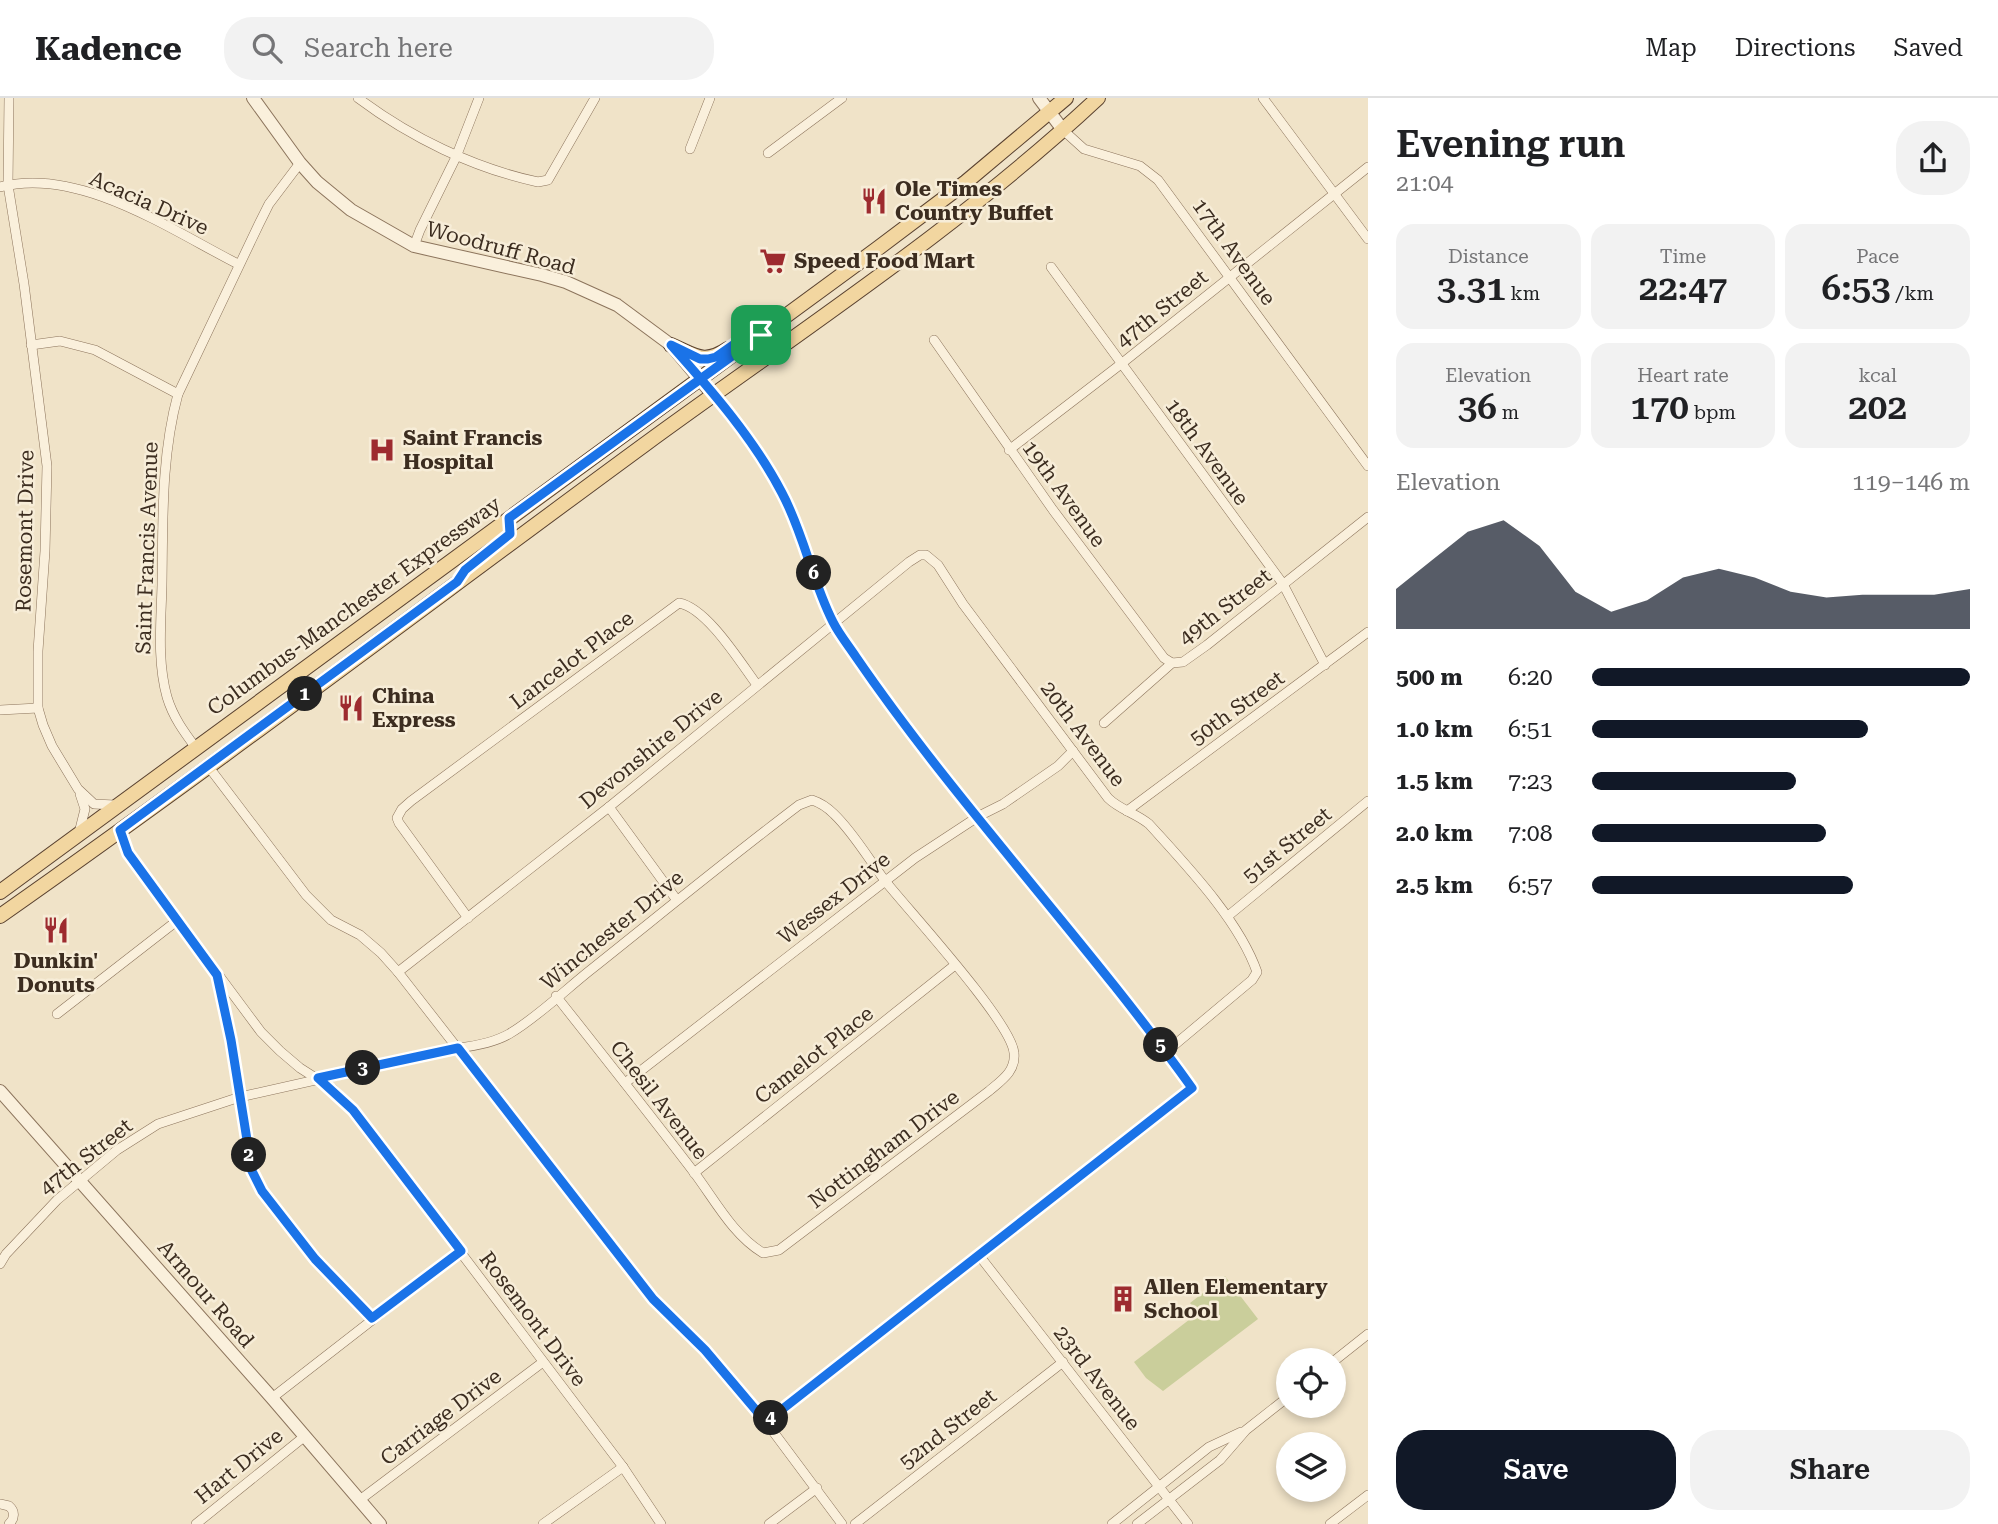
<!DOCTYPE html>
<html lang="en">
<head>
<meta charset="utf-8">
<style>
  :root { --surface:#fff; --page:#f2f2f2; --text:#202124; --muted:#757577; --line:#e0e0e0; --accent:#111827 }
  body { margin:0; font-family:"Roboto Serif",serif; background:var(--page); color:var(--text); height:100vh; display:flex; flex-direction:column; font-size:26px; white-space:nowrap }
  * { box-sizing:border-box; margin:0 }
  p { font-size:23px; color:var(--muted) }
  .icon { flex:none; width:38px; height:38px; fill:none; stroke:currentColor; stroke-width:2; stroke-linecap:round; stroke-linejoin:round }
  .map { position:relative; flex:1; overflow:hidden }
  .sheet { display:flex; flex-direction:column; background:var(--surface); width:630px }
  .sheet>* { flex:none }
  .fabs { position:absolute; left:1276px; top:1250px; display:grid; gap:14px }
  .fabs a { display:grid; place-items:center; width:70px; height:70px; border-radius:50%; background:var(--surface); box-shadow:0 4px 10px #0003; font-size:35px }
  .pin { position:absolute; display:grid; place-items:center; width:60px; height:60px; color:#fff; margin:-30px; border-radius:14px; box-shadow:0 4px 10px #0006 }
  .km { position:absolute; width:35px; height:35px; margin:-18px; border-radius:50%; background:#222; color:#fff; font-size:19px; line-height:35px; text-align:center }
  .round { display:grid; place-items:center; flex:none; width:74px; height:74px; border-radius:28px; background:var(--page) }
  .head { display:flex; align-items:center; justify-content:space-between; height:119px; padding:0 28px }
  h1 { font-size:38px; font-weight:600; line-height:52px }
  .metrics { display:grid; grid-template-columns:repeat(3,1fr); gap:10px; height:119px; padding:7px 28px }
  .metrics div { display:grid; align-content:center; border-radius:18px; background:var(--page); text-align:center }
  .metrics b { font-size:35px; font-weight:600 }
  .metrics small { font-size:19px; font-weight:400 }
  .metrics p { font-size:19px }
  .chart { height:196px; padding:14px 28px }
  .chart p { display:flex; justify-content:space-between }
  .chart svg { width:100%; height:126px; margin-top:7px; fill:var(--accent); opacity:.7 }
  .primary-button { display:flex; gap:14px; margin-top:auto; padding:14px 28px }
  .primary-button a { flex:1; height:80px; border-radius:28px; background:var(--accent); color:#fff; font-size:28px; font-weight:600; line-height:80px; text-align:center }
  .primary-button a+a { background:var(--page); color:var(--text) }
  ul { padding:0 28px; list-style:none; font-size:23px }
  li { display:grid; grid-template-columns:112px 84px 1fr; align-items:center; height:52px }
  li i { height:18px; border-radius:9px; background:var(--accent) }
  header { display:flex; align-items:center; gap:42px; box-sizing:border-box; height:98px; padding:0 35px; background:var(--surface); border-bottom:2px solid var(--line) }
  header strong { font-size:33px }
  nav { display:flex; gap:38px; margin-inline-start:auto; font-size:24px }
  .search { width:490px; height:63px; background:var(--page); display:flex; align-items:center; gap:18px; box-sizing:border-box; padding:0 24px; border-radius:28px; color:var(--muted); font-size:26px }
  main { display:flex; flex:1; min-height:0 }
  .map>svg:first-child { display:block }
</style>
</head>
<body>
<header>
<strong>Kadence</strong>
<div class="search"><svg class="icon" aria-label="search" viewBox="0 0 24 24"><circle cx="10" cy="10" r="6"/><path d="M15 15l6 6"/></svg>Search here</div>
<nav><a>Map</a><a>Directions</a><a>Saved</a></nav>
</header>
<main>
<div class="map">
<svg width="1368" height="1426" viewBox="0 0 1368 1426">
  <rect width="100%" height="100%" fill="#f0e3c8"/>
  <!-- green -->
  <path fill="#cace9b" d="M1225 1178 1258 1221 1163 1293 1146 1280 1134 1264 1198 1215 1190 1205Z"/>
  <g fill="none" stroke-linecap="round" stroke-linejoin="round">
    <!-- minor casing -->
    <g stroke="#8c745c" stroke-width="10">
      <g id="minor">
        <path d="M9 0 8 87 24 186 47 368 45 453 38 553V610L43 627 52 648 78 691 94 706 115 707"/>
        <path d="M358 0C410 39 473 70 538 84L548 82 595 0"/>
        <path d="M1263 0 1368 141"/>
        <path d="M1063 32 1084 51 1140 68 1158 82 1368 368"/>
        <path d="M690 51 710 0"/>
        <path d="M768 55 842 0"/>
        <path d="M0 89C79 68 171 132 238 166"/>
        <path d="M414 148 420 132 456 59 479 0"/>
        <path d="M1051 169 1283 486 1325 567"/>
        <path d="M934 242 1053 412 1164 560 1172 565"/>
        <path d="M31 247 60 243 95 252 178 296"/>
        <path d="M713 297C743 335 772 372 792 416 808 451 815 490 833 524 840 537 849 548 857 560 961 709 1086 842 1192 990L766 1324"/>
        <path d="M1009 352 1121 266 1368 69"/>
        <path d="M0 612 38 610"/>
        <path d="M1104 625 1172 565 1183 564 1207 547 1368 419"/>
        <path d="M196 650C184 634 173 619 167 599 157 563 161 525 162 487 163 423 161 358 178 296L259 126 269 106 300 65"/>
        <path d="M208 668 306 797 331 822 360 837 381 855 398 874 653 1201 705 1252 766 1324 842 1426"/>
        <path d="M609 709 676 801"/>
        <path d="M1127 713 1368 534"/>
        <path d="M120 732 128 755 261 934 280 953 300 970 333 991 353 1012 623 1369 661 1426"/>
        <path d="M79 735 85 711 80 696"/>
        <path d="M1228 818 1368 703"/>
        <path d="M468 820 399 725 397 720 402 711 411 703 679 505C707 510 740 564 757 587"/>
        <path d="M398 874 609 709 909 464 920 457H926L938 467 963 506 1108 700C1120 712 1136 715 1149 726 1186 767 1239 822 1257 874L1252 882 1166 954"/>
        <path d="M218 882 231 942 252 1073 262 1093 315 1161 372 1220"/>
        <path d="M57 916 178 822"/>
        <path d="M625 985 915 760 979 718 1003 706 1058 668 1073 653"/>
        <path d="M694 1075 955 867"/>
        <path d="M978 1156 1188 1426"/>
        <path d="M0 1166 6 1156 57 1102 117 1052 158 1026 240 999 458 950C475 948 493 945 509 936 538 919 566 891 593 870 662 815 729 760 799 707L812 702C821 705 827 709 834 716 854 735 869 762 886 784 910 814 1012 925 1014 955 1016 973 1002 982 989 993L779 1152 763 1155C732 1136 715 1102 693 1073 648 1014 602 956 556 898"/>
        <path d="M1334 1263 1368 1236"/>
        <path d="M272 1300 461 1153"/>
        <path d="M361 1401 543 1264"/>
        <path d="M0 1406 9 1408C15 1413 15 1420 9 1426"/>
        <path d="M196 1426 305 1338"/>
        <path d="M543 1426 623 1369"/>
        <path d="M769 1426 817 1390"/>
        <path d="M855 1426 1063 1264"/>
        <path d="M1112 1426 1209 1349 1241 1334"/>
        <path d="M1137 1426 1220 1362 1246 1332 1288 1299"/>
        <path d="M1330 1426 1368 1397"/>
      </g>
    </g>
    <!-- tertiary casing -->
    <g stroke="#8c745c" stroke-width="14">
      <g id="tertiary">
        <path d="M253 0 300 65 317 84 351 112 414 148 542 177 566 184 617 207 671 247 713 297"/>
        <path d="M1039 0 1063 32"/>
        <path d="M0 993 272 1300 380 1426"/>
      </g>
    </g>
    <!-- primary casing -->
    <g stroke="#5a4230" stroke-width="16">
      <g id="primary">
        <path d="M671 247C696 258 704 267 728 251"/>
        <path d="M0 794 877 151 966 84 1066 0"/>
        <path d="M0 818C218 665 430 504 644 347 797 235 959 130 1098 0"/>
      </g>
    </g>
    <!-- minor -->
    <use href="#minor" stroke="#faf0dc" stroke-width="9"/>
    <!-- tertiary -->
    <use href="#tertiary" stroke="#faf0dc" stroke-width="12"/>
    <!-- primary -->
    <use href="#primary" stroke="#f2d6a0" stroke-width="14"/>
  </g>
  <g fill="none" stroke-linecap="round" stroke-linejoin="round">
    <!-- route casing -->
    <g stroke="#fff" stroke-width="14">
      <path id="route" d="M761 237 509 420 510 436 465 472 457 484 120 732 128 755 217 877 231 942 252 1073 262 1093 315 1161 372 1220 461 1153 353 1012 318 980 458 950 653 1201 705 1252 766 1324 1192 990C1086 842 959 709 856 559 848 547 839 536 833 524 812 483 804 436 782 395 754 341 712 293 671 247L700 261H708L716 259 746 238 761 237"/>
    </g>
    <!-- route -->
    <use href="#route" stroke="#1a73e8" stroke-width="9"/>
  </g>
  <!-- icons -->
  <defs>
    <g id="restaurant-bare" transform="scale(2.1)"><path d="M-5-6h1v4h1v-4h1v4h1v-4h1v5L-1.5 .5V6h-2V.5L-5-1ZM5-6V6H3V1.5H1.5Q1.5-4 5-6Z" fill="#9d2b2f" stroke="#f7edd8" stroke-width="2.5" paint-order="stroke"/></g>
    <g id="supermarket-bare" transform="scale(2.1)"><path d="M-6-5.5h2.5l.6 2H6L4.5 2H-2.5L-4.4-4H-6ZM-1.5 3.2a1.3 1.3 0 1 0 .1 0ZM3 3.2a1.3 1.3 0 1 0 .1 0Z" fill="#9d2b2f" stroke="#f7edd8" stroke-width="2.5" paint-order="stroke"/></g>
    <g id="hospital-bare" transform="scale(2.1)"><path d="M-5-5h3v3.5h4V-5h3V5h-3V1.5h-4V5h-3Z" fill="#9d2b2f" stroke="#f7edd8" stroke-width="2.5" paint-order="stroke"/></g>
    <g id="building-bare" transform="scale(2.1)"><path d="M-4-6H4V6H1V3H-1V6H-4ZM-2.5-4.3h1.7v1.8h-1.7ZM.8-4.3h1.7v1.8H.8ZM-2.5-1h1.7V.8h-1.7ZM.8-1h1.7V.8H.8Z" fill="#9d2b2f" stroke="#f7edd8" stroke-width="2.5" paint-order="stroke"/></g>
  </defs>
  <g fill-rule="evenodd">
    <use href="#restaurant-bare" x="874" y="103"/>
    <use href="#supermarket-bare" x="773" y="163"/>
    <use href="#hospital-bare" x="382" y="352"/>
    <use href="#restaurant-bare" x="351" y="610"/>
    <use href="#restaurant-bare" x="56" y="832"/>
    <use href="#building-bare" x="1123" y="1201"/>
  </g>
  <g text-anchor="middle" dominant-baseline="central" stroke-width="5" stroke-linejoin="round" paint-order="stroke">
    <!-- poi labels -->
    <g font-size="21" font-weight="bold" fill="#3c2d20" stroke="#f7edd8" text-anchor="start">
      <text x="895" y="91">Ole Times<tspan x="895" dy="24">Country Buffet</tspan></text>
      <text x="794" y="163">Speed Food Mart</text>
      <text x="403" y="340">Saint Francis<tspan x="403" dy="24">Hospital</tspan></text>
      <text x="372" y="598">China<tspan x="372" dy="24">Express</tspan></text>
      <text x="56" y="863" text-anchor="middle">Dunkin'<tspan x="56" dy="24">Donuts</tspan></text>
      <text x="1144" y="1189">Allen Elementary<tspan x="1144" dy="24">School</tspan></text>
    </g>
    <!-- street labels -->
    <g font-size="21" fill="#3c2d20" stroke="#f7edd8">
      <text transform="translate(149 105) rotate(24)">Acacia Drive</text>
      <text transform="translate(501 150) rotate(15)">Woodruff Road</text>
      <text transform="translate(1234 154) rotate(54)">17th Avenue</text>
      <text transform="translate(1162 211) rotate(-39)">47th Street</text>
      <text transform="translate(1207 354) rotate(54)">18th Avenue</text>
      <text transform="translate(1064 396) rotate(54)">19th Avenue</text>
      <text transform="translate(25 433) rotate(-89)">Rosemont Drive</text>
      <text transform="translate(147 450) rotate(-88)">Saint Francis Avenue</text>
      <text transform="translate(354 508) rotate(-36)">Columbus-Manchester Expressway</text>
      <text transform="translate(1225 509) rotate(-38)">49th Street</text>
      <text transform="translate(572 562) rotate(-37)">Lancelot Place</text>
      <text transform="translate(1237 610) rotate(-36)">50th Street</text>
      <text transform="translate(1083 636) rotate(53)">20th Avenue</text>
      <text transform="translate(651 651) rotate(-39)">Devonshire Drive</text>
      <text transform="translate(1287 747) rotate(-39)">51st Street</text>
      <text transform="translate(834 800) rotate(-38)">Wessex Drive</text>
      <text transform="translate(612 832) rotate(-39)">Winchester Drive</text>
      <text transform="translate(814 957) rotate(-38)">Camelot Place</text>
      <text transform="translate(659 1002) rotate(52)">Chesil Avenue</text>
      <text transform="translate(884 1051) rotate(-37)">Nottingham Drive</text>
      <text transform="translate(86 1059) rotate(-38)">47th Street</text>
      <text transform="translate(206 1196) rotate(49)">Armour Road</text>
      <text transform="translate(533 1221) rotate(53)">Rosemont Drive</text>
      <text transform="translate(1097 1280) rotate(52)">23rd Avenue</text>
      <text transform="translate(441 1319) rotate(-37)">Carriage Drive</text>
      <text transform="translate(948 1331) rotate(-38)">52nd Street</text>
      <text transform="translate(239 1368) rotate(-39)">Hart Drive</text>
    </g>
  </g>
</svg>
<div class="fabs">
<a><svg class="icon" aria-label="locate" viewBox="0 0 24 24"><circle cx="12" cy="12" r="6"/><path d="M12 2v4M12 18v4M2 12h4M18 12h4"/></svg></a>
<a><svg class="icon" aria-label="layers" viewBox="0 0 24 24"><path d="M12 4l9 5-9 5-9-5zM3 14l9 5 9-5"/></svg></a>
</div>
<div class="pin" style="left:761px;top:237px;background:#1e9e55"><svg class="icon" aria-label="arrive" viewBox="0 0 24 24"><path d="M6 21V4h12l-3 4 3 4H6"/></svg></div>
<b class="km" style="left:305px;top:596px">1</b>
<b class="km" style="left:249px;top:1057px">2</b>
<b class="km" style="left:363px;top:970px">3</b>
<b class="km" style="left:771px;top:1320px">4</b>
<b class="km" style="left:1161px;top:947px">5</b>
<b class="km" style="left:814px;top:475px">6</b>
</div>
<section class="sheet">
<div class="head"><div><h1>Evening run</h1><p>21:04</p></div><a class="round"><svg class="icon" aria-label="share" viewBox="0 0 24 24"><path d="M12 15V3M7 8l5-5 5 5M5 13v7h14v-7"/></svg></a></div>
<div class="metrics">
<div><p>Distance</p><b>3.31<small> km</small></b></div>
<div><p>Time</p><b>22:47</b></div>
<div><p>Pace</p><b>6:53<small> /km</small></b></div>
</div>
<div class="metrics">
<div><p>Elevation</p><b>36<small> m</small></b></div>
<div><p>Heart rate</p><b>170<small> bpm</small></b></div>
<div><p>kcal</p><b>202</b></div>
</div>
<div class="chart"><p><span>Elevation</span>119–146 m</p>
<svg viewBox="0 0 160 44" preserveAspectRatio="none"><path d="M0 44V30L10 20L20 10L30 6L40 15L50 31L60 38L70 34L80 26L90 23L100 26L110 31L120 33L130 32L140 32L150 32L160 30V44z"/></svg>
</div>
<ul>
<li><b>500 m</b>6:20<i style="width:100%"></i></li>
<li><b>1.0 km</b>6:51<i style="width:73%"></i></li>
<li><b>1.5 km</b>7:23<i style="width:54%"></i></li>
<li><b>2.0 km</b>7:08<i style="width:62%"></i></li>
<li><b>2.5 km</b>6:57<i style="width:69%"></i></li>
</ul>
<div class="primary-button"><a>Save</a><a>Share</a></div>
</section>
</main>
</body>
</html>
